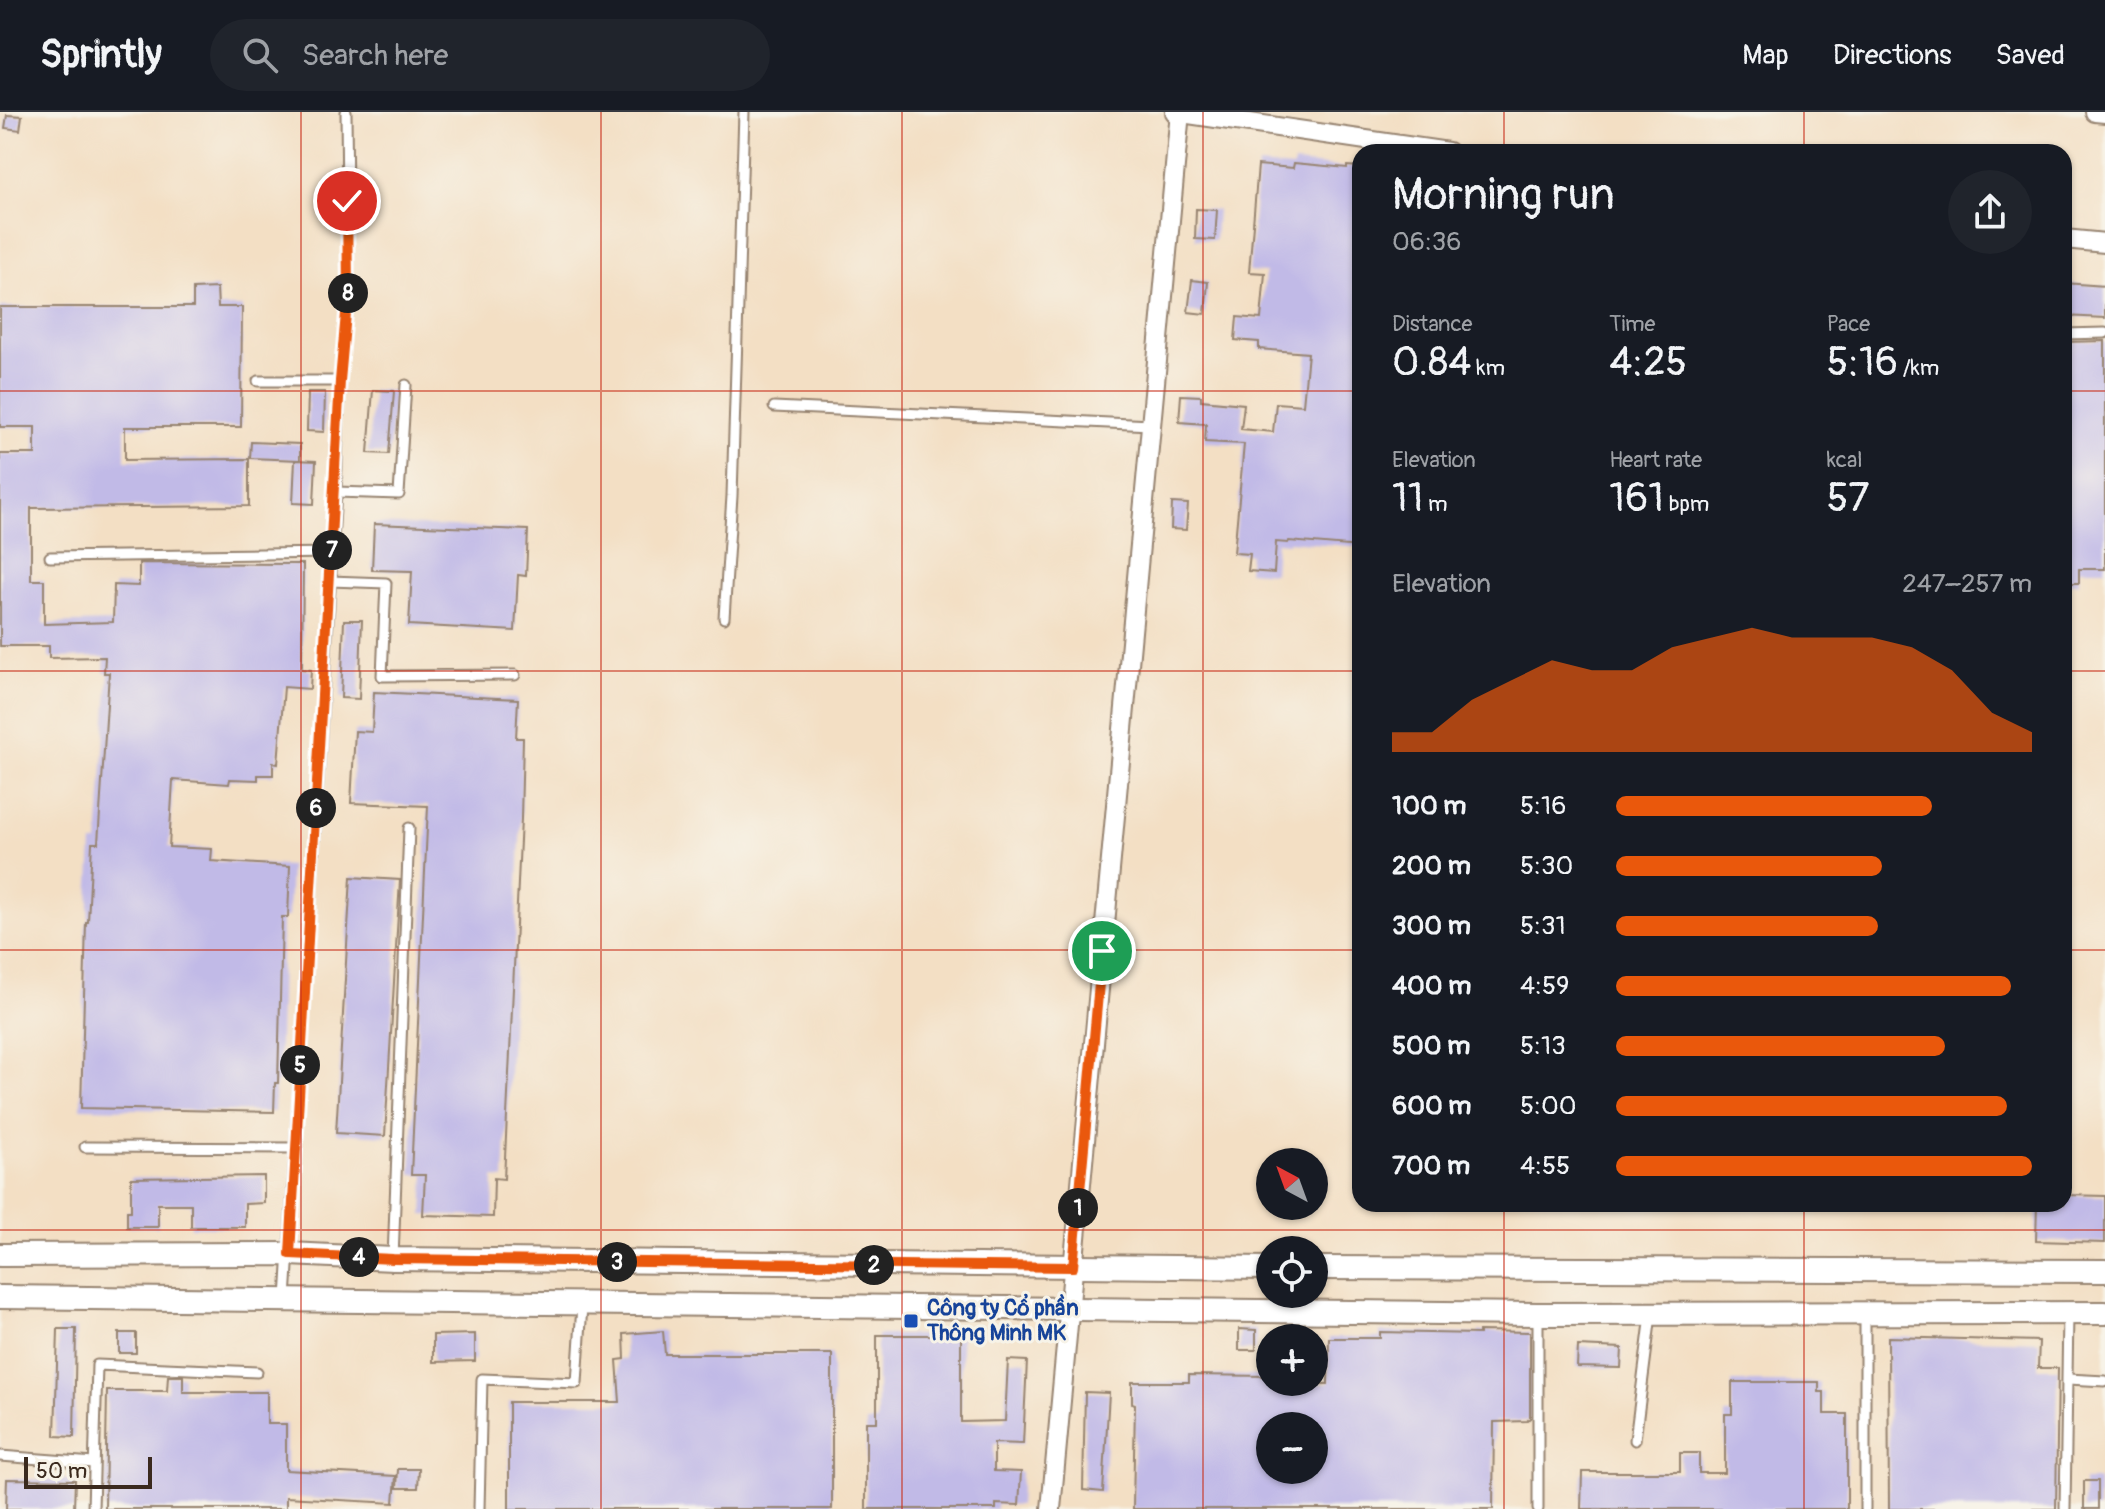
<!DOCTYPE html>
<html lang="en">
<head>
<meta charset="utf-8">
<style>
  :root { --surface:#171b24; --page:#20242c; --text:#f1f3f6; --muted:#9ea1a6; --line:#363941; --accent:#ea580c }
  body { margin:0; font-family:Pangolin,sans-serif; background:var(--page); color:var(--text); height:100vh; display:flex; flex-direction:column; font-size:30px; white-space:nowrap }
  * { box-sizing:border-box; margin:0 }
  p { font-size:26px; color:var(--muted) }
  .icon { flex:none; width:44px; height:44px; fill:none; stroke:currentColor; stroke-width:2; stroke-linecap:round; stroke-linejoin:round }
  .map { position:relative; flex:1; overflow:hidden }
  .sheet { position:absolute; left:1352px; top:32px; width:720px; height:1068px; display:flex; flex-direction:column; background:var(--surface); border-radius:24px; box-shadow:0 2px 6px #0004 }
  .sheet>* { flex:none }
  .needle { width:52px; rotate:319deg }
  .fabs { position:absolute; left:1256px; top:1036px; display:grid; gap:16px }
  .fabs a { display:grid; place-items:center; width:72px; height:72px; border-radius:50%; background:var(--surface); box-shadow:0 2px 6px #0004; font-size:40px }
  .scale { position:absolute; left:24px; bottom:20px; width:128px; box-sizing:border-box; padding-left:8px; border:4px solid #3b2a1e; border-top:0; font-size:22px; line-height:28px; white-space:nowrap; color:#3b2a1e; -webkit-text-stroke:6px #f7f3e8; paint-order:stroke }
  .pin { position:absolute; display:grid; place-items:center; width:68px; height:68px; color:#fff; margin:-34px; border:4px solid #fff; border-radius:50%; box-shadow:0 2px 8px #0007 }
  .km { position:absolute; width:40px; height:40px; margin:-20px; border-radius:50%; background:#222; color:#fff; font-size:22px; line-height:40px; text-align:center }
  .round { display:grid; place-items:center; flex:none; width:84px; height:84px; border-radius:42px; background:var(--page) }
  .overview { display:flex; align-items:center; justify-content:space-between; height:136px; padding:0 40px }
  h1 { font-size:44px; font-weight:600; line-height:60px }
  .figures { display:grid; grid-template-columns:repeat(3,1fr); gap:12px; height:136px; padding:8px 40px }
  .figures div { display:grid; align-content:center }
  .figures b { font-size:40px; font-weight:600 }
  .figures small { font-size:22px; font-weight:400 }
  .figures p { font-size:22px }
  .chart { height:224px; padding:16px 40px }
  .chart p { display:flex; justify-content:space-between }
  .chart svg { width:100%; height:144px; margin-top:8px; fill:var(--accent); opacity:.7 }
  ul { padding:0 40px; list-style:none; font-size:26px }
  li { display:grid; grid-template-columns:128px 96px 1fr; align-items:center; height:60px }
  li i { height:20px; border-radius:10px; background:var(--accent) }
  header { display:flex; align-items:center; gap:48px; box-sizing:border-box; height:112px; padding:0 40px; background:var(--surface); border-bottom:2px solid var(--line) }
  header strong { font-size:38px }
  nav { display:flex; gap:44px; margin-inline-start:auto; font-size:28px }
  .search { width:560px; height:72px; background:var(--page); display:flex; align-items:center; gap:20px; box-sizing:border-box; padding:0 28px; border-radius:44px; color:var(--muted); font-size:30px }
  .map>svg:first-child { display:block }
</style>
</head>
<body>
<header>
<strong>Sprintly</strong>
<div class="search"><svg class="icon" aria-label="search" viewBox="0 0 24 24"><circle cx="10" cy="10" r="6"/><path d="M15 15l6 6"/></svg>Search here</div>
<nav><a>Map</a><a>Directions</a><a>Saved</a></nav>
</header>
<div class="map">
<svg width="2105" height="1397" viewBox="0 0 2105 1397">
  <rect width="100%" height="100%" fill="#f7f3e8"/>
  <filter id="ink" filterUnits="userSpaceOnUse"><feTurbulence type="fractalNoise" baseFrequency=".0125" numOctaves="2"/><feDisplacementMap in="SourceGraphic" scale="16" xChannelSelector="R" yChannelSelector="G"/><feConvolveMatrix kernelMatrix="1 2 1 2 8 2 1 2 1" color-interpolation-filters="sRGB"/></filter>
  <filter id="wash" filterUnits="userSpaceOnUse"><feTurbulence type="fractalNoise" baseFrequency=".006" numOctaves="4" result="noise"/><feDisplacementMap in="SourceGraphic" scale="32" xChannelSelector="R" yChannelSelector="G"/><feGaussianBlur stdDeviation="1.8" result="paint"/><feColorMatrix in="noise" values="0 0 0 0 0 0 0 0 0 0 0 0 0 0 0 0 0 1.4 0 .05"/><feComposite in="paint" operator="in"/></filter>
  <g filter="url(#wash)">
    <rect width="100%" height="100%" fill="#f3dfc4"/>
    <g id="blocks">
      <!-- building -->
      <g fill="#c1bae7" fill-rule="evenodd">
        <path d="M7 3 22 4 20 18 5 16Z"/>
        <path d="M1294 51 1347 56V54L1360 55V435L1289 429 1288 431 1276 430 1274 461 1248 459 1250 442 1234 441 1244 332 1205 330 1206 312 1179 310 1181 283 1201 284V288L1244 292 1241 317 1273 320 1276 291 1303 293 1308 241 1259 237V230L1235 228 1237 205 1261 207 1265 161 1249 160 1258 53 1293 56Z"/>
        <path d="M1196 97 1217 98 1215 128 1195 127Z"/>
        <path d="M1192 168 1208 170 1205 202 1188 200Z"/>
        <path d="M2064 171 2105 174V206L2064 204Z"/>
        <path d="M217 176 218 195H242L241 315H125V348L249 347V394L31 396V468H44V512L113 510 114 473 139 474V451L303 452 302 557 311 558 310 577 284 575 278 652 273 651V663H258V668L230 667 229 672 173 668 169 735 212 737 211 749 290 754 288 805H282L278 971H275L274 1000 81 996 86 810H88L92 731H98L109 561H104L105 545 49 546V534H0V342H35V315H0V195H193V177Z"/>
        <path d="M2105 229V457H2079V471H2064V230Z"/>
        <path d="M373 278 394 279 389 342 368 341Z"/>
        <path d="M308 280H325L324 320 307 319Z"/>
        <path d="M251 330 300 332V348L250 346Z"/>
        <path d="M295 348 316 349 314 392 293 391Z"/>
        <path d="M1172 391 1188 392 1186 418 1171 417Z"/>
        <path d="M374 412 528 418 526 464 518 463 515 519 409 513 412 459 372 458Z"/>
        <path d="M344 508H362L359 587 341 586Z"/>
        <path d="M374 580 518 587 516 626H523L521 707 504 1067 494 1066 493 1105 423 1103 425 1063H411L428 694 351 691 355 619 372 620Z"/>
        <path d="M351 765 400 768 385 1024 336 1021Z"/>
        <path d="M264 1064V1091L245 1092V1115H191V1092H158V1115H127V1099H131V1066Z"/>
        <path d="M2064 1083 2105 1084V1131L2036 1129 2037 1092H2064Z"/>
        <path d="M58 1217H76L74 1325 55 1324Z"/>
        <path d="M1239 1217 1256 1218V1238H1239Z"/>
        <path d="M663 1219 665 1242H832V1397H509V1290H620L617 1248 625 1247 624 1222Z"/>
        <path d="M1479 1219 1530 1220V1306L1527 1309 1494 1310 1493 1397H1133L1135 1292 1132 1291V1270H1189V1263L1270 1264V1270L1328 1272 1329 1226H1380V1220L1479 1222ZM1270 1314H1314V1358H1270Z"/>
        <rect x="119" y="1221" width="17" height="20"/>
        <path d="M475 1222V1249L433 1250V1223Z"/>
        <path d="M877 1223H961V1310L1005 1309 1008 1248 1027 1249 1023 1332 994 1331V1359L1021 1360 1019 1393 996 1392V1397H866V1310H877Z"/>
        <path d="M1888 1225 2039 1229 2038 1256H2058L2056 1397H1889Z"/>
        <path d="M1578 1234 1622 1236 1621 1256 1577 1255Z"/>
        <path d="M168 1264H183V1280H267V1312H286V1358L396 1364 394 1391 286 1385V1397H105L107 1279H167Z"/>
        <path d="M1732 1270H1819V1280H1824V1302H1847V1397H1581L1582 1360H1680V1341H1699V1361H1725V1302H1732Z"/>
        <path d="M1085 1280 1109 1281 1103 1380 1083 1378Z"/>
        <path d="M398 1357H419L418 1376H397Z"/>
        <path d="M7 1367 75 1368 74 1397H6Z"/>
        <rect x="2084" y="1369" width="14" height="28"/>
      </g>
    </g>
  </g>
  <g filter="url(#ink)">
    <use href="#blocks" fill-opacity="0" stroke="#978471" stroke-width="2"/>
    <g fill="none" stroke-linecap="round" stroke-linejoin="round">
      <!-- service casing -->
      <g stroke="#978471" stroke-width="13">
        <g id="service">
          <path d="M2064 222 2105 221"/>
          <path d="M258 269H340"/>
          <path d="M774 295 1151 313"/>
          <path d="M336 380 399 382 406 273"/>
          <path d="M50 445 332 441"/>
          <path d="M330 469 386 471 382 564 515 563"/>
          <path d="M724 506 732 384 744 0"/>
          <path d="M85 1035 295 1036"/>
          <path d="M393 1147 409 716"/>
          <path d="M286 1187 336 380 340 269 348 179 346 0"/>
          <path d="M1865 1201V1397"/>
          <path d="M1538 1202V1397"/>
          <path d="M2068 1267 2105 1269"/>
          <path d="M1635 1328 1651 1203"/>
          <path d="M0 1344 94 1351"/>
          <path d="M93 1397 97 1253 257 1260"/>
          <path d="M479 1397 482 1267 577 1271 582 1193"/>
          <path d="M2065 1397 2068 1201"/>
        </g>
      </g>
      <!-- minor casing -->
      <g stroke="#978471" stroke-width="22">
        <g id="minor">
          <path d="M1175 0 1448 40"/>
          <path d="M2095 0 2105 1"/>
          <path d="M2064 127 2105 131"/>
          <path d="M1051 1397 1180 0"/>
        </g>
      </g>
      <!-- tertiary casing -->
      <g stroke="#978471" stroke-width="26">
        <g id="tertiary">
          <path d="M0 1143 290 1142 393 1147 1270 1156"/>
          <path d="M1314 1156 2105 1159"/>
          <path d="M0 1185 1538 1202 2105 1201"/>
        </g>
      </g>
      <!-- service -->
      <use href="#service" stroke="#fff" stroke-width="9"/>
      <!-- minor -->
      <use href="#minor" stroke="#fff" stroke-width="18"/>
      <!-- tertiary -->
      <use href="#tertiary" stroke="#fff" stroke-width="22"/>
    </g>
  </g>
  <g fill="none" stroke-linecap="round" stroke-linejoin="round" filter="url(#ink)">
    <!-- route casing -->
    <g stroke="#fff" stroke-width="16">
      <path id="route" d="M347 89 348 179 340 269 290 1142 393 1147 1073 1155 1102 839"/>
    </g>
    <!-- route -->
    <use href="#route" stroke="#ea580c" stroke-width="10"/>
  </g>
  <!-- grid -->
  <path fill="none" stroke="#c8321e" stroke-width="2" stroke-opacity="0.55" d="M301 0V1397M601 0V1397M902 0V1397M1203 0V1397M1504 0V40M1804 0V40M0 279H1360M2064 279H2105M0 559H1360M2064 559H2105M0 838H1360M2064 838H2105M1504 1092V1397M1804 1092V1397M0 1118H2105"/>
  <!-- markers -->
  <rect fill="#1a4fb4" stroke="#f7f3e8" stroke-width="3" x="903" y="1201" width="16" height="16" rx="4"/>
  <g text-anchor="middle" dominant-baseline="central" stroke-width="6" stroke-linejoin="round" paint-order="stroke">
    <!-- transit labels -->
    <g font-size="22" font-weight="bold" fill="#164399" stroke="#f7f3e8" text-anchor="start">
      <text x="927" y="1196">Công ty Cổ phần<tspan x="927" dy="25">Thông Minh MK</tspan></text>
    </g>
  </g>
</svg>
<div class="fabs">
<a><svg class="needle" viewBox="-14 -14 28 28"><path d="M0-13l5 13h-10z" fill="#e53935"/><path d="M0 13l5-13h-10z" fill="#9ea1a6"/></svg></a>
<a><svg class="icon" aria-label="locate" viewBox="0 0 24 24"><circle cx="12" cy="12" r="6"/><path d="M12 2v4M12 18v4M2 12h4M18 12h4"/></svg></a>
<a>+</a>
<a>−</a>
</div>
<div class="scale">50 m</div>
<div class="pin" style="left:1102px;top:839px;background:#1e9e55"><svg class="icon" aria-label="arrive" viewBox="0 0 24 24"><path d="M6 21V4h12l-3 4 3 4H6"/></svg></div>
<div class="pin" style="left:347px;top:89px;background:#d93025"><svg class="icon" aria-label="check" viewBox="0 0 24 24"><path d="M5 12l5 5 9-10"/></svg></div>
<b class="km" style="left:1078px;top:1096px">1</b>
<b class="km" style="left:874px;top:1153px">2</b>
<b class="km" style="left:617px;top:1150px">3</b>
<b class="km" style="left:359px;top:1145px">4</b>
<b class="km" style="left:300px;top:953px">5</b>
<b class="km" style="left:316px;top:696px">6</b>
<b class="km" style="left:332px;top:438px">7</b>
<b class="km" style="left:348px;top:181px">8</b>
<section class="sheet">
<div class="overview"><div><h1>Morning run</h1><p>06:36</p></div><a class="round"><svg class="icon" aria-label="share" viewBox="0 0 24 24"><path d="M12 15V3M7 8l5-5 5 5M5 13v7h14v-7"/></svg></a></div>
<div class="figures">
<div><p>Distance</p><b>0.84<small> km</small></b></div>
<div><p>Time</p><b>4:25</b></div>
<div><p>Pace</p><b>5:16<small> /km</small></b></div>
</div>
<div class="figures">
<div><p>Elevation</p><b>11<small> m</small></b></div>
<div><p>Heart rate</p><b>161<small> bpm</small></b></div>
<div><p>kcal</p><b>57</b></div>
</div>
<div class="chart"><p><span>Elevation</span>247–257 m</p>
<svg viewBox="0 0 160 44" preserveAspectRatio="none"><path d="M0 44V38L10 38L20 28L30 22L40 16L50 19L60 19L70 12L80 9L90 6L100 9L110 9L120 9L130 12L140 19L150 32L160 38V44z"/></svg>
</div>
<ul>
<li><b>100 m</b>5:16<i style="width:76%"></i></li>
<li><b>200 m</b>5:30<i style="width:64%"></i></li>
<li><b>300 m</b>5:31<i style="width:63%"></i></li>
<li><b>400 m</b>4:59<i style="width:95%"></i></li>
<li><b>500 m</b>5:13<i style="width:79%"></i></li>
<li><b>600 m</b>5:00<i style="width:94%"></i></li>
<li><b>700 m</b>4:55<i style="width:100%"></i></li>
</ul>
</section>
</div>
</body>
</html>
